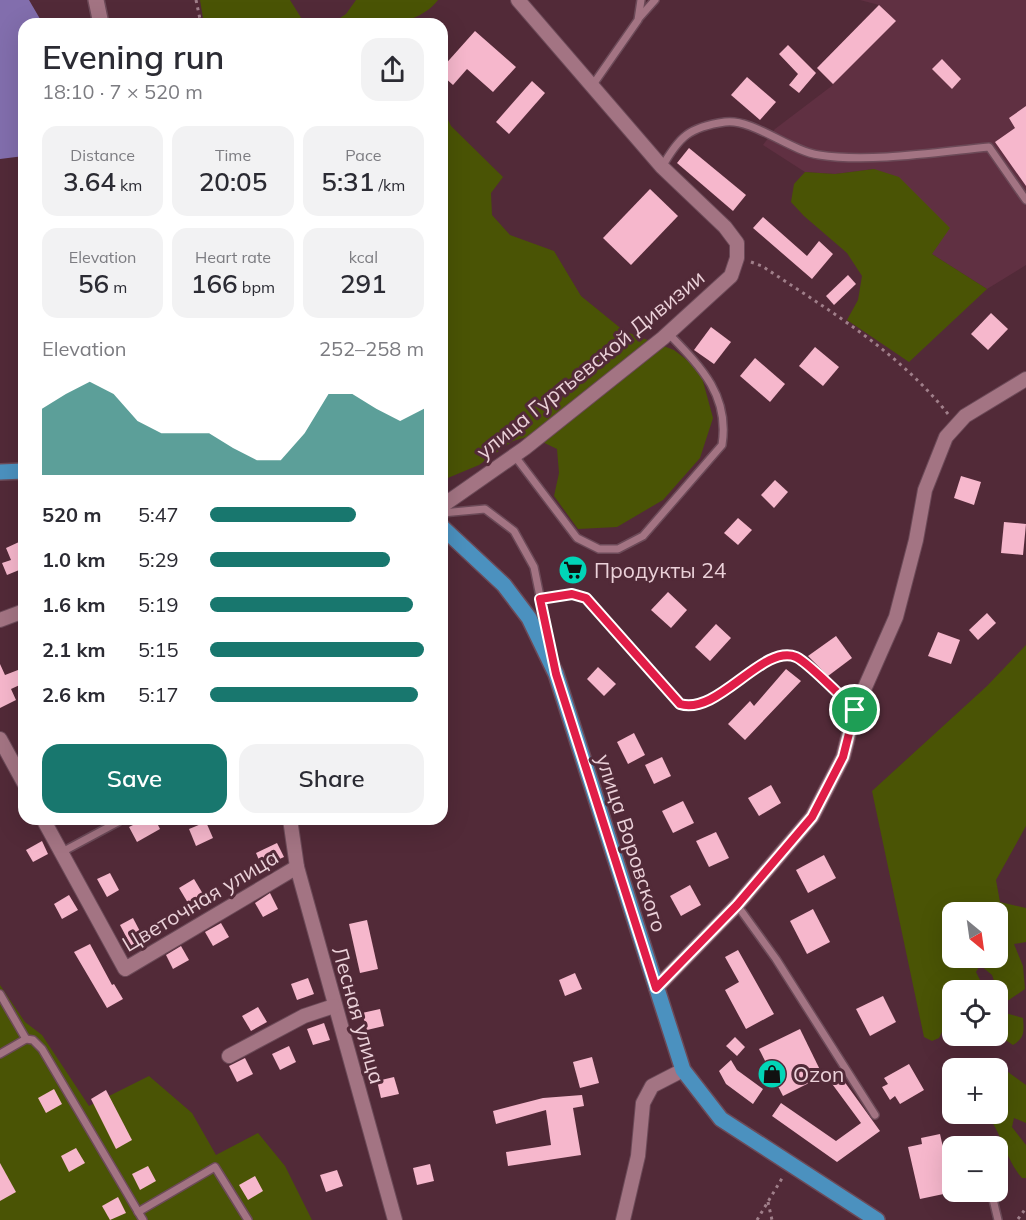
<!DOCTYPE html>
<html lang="en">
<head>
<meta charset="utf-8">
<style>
  :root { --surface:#fff; --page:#f2f2f3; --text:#2b2b33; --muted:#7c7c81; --accent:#18776e }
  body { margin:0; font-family:Mulish,sans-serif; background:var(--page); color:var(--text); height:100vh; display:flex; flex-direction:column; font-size:22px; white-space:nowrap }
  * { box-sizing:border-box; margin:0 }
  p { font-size:20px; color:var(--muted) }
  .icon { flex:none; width:33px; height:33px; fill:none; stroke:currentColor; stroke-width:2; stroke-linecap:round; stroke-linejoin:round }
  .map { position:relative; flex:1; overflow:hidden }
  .side { position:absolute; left:18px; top:18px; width:430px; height:807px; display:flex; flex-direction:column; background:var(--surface); border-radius:18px; box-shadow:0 6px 24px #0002 }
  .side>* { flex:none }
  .needle { width:39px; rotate:151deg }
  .buttons { position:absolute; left:942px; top:902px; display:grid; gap:12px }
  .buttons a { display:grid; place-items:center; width:66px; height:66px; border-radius:12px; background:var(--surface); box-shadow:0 6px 24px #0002; font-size:30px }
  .pin { position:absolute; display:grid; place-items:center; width:51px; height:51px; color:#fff; margin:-26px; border:3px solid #fff; border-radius:50%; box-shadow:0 2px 6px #0007 }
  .round { display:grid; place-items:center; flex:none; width:63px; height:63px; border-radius:18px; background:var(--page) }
  .overview { display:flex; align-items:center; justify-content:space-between; height:102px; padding:0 24px }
  h1 { font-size:33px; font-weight:600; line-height:45px }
  .metrics { display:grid; grid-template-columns:repeat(3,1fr); gap:9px; height:102px; padding:6px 24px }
  .metrics div { display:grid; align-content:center; border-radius:15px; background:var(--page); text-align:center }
  .metrics b { font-size:26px; font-weight:600 }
  .metrics small { font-size:16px; font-weight:400 }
  .metrics p { font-size:16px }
  .chart { height:168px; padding:12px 24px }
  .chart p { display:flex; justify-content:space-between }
  .chart svg { width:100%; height:108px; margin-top:6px; fill:var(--accent); opacity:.7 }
  .button { display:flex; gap:12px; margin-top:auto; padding:12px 24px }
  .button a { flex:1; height:69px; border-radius:18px; background:var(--accent); color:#fff; font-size:24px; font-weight:600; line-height:69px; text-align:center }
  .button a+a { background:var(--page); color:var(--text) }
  ul { padding:0 24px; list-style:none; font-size:20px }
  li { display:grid; grid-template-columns:96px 72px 1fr; align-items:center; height:45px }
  li i { height:15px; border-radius:8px; background:var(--accent) }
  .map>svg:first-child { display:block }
</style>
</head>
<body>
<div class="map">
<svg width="1026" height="1220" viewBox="0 0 1026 1220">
  <rect width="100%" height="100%" fill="#522a38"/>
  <!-- built -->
  <path fill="#603042" d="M860 0H1026V265L987 289 932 254 874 169 835 174 805 172 763 145 775 129 833 85 817 68 879 5Z"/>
  <!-- green -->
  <g fill="#4a5405" fill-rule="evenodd">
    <path d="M200 0H290L305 24H204Z"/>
    <path d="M356 0H438C414 31 366 24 331 24L346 14Z"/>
    <path d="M442 107 451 126 503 177 491 193 492 215 510 235 554 251 581 296 624 331 674 350 700 370 713 418 700 458 663 500 617 527 578 529 554 496 559 473 557 449 530 436 513 441 479 465 443 480Z"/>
    <path d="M874 169 899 177 950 228 932 254 987 289 909 362 847 320 858 300 862 276 847 253 804 216 791 202 794 184 805 172 835 174Z"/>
    <path d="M1026 645V826L996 880 1000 902 1026 908V942L1014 944 1023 966 1025 989 1006 1002 1000 998 992 975 980 965 976 972 985 990H952V1023L946 1024 939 1038 932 1041 924 1037 872 791 987 686ZM952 912H998V957H952Z"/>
    <path d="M0 985 25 1022 42 1035 89 1106 149 1076 192 1113 216 1155 258 1133 285 1166 312 1220H0Z"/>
    <path d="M998 1011 1023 1018C1024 1031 1025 1038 1013 1045L998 1035Z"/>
    <path d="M998 1071 1008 1072 1026 1085V1123L1014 1118 1012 1127 1026 1145V1178H1022C1007 1161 1004 1141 992 1122L994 1113H998Z"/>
  </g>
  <!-- water -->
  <path fill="#826ead" d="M0 0H29L43 24H24V156L0 159Z"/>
  <!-- building -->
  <g fill="#f6b7cc">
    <path d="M879 5 896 21 833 84 817 68Z"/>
    <path d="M475 31 516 67 493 92 467 69 453 85 442 75V68Z"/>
    <path d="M788 45 816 73 799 93 789 85 798 74 779 54Z"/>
    <path d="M942 59 961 79 952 89 932 69Z"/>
    <path d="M747 77 776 102 760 120 731 95Z"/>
    <path d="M532 81 545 93 509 134 496 122Z"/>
    <path d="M1026 106V186L995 142 1015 128 1009 118Z"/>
    <path d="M689 148 746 195 733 211 677 163Z"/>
    <path d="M650 189 678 216 631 265 603 238Z"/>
    <path d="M763 217 807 256 819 241 833 254 812 279 753 228Z"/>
    <path d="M848 275 856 284 834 305 826 296Z"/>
    <path d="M991 313 1008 329 988 350 971 334Z"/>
    <path d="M711 327 731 342 714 364 694 350Z"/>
    <path d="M815 347 839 367 823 386 799 366Z"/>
    <path d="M755 358 785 384 770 402 740 376Z"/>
    <path d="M961 476 981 482 974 505 954 498Z"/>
    <path d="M775 480 788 492 774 508 761 495Z"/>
    <path d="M738 518 752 530 738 545 724 533Z"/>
    <path d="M1004 522 1026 524 1023 555 1001 553Z"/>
    <path d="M19 542 24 553V568L7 575 2 563 11 560 6 548Z"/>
    <path d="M668 592 687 610 671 628 651 610Z"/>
    <path d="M987 613 996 623 978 640 969 630Z"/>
    <path d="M716 624 731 638 710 661 695 647Z"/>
    <path d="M938 632 960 640 951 664 928 656Z"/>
    <path d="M836 636 852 658 828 676 808 656Z"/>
    <path d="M0 664 5 675 18 670 24 683 11 689 16 700 0 708Z"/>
    <path d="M598 667 616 684 604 696 587 679Z"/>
    <path d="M786 669 801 681 745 740 728 724 750 701 754 706Z"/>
    <path d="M634 733 645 755 628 764 617 742Z"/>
    <path d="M662 757 671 776 654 784 645 765Z"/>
    <path d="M771 785 781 803 759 816 748 798Z"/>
    <path d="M683 801 694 823 673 833 662 811Z"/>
    <path d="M145 819H155L160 829 137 842 129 827Z"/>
    <path d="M206 822 213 838 196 846 189 829Z"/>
    <path d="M716 832 729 858 709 867 696 841Z"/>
    <path d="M42 841 48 854 33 862 26 850Z"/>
    <path d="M277 843 284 857 262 867 256 853Z"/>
    <path d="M824 855 836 878 808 893 796 870Z"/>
    <path d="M110 873 119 890 107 897 97 879Z"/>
    <path d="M194 879 203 894 188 903 179 888Z"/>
    <path d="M690 885 701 905 681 916 670 896Z"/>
    <path d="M270 893 278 909 263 917 255 903Z"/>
    <path d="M69 895 78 910 62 919 54 904Z"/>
    <path d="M813 909 830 942 807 954 790 921Z"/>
    <path d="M133 918 144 939 131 946 120 925Z"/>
    <path d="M367 920 378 969 360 973 349 924Z"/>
    <path d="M221 923 229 937 213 946 205 932Z"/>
    <path d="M90 944 112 985 114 984 123 999 107 1008 74 952Z"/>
    <path d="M181 946 189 960 173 969 166 955Z"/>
    <path d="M738 950 774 1014 746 1029 725 990 739 982 725 957Z"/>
    <path d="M575 973 582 989 565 996 559 980Z"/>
    <path d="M308 978 314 994 297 1000 291 984Z"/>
    <path d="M883 996 896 1022 870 1036 856 1009Z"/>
    <path d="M258 1007 267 1022 251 1031 242 1016Z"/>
    <path d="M380 1009 384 1026 367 1030 362 1013Z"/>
    <path d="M324 1023 330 1040 313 1045 307 1029Z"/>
    <path d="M800 1029 823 1076 783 1096 759 1049Z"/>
    <path d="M735 1037 745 1047 737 1056 726 1046Z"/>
    <path d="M289 1046 296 1062 280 1070 272 1054Z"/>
    <path d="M592 1057 599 1083 580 1088 573 1062Z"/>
    <path d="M245 1058 253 1074 237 1082 229 1066Z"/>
    <path d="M731 1060 737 1070 763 1089 753 1104 726 1084 719 1071Z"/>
    <path d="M909 1064 924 1090 900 1104 895 1096 890 1100 882 1087 888 1084 884 1078Z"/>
    <path d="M836 1070 880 1131 837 1162 772 1116 781 1103 836 1141 861 1123 827 1077Z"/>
    <path d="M394 1077 399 1094 381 1098 377 1081Z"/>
    <path d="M54 1089 62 1104 46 1113 38 1098Z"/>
    <path d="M106 1090 132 1140 116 1149 91 1099Z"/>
    <path d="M582 1095 584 1106 573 1108 581 1155 508 1166 506 1152 551 1145 546 1110 496 1124 493 1111 543 1098Z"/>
    <path d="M940 1134 953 1192 920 1199 908 1147 922 1144 921 1138Z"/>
    <path d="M76 1148 85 1163 69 1172 61 1156Z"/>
    <path d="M0 1163 16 1192 0 1201Z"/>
    <path d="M430 1164 434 1181 417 1185 413 1168Z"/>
    <path d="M148 1166 156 1181 140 1190 132 1174Z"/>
    <path d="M337 1170 343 1186 326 1192 320 1175Z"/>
    <path d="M255 1176 263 1191 248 1200 239 1185Z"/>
    <path d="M118 1197 126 1213 110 1220 102 1206Z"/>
  </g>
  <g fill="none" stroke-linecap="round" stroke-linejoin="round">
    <!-- service casing -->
    <g stroke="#6c4a58" stroke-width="10">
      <g id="service">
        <path d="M639 18 655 0"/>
        <path d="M592 86 638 20 641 0"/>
        <path d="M662 167C679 137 689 127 725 122 752 118 790 151 819 155 869 163 938 152 989 147L1026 200"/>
        <path d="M514 455 577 538 599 549H618L643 536 722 445C730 395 700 366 668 333"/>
        <path d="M442 513 485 509 514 531 534 567 551 651"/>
        <path d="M540 599 572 594 586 598 680 704C719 716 763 643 796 657 806 661 845 700 855 710"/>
        <path d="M62 852 118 822"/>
        <path d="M737 905 776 959 875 1115"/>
        <path d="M0 994 26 1039 33 1040 42 1049 143 1220"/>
        <path d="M0 1054 26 1039"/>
        <path d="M980 1144V1146"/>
        <path d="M991 1191 998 1220"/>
        <path d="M138 1212 215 1167 248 1220"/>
      </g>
    </g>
    <!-- minor casing -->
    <g stroke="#6c4a58" stroke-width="16">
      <g id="minor">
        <path d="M442 506 525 448 663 338 731 276 737 258V243L725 227 662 167 518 0"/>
        <path d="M0 620 24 611"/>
        <path d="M0 739 24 783"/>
        <path d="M43 819 125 969 297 867"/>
        <path d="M290 819 297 867 395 1220"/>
        <path d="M656 988 737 905 812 817 843 757 855 710 896 617 916 540 925 490 946 437 965 416 1026 379"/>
        <path d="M229 1056 304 1016 334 1006"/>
        <path d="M623 1220 638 1156 643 1103 652 1086 683 1070"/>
      </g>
    </g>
    <!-- tertiary casing -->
    <g stroke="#6c4a58" stroke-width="18">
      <path id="tertiary" d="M96 0 101 24"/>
    </g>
    <!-- primary casing -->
    <g stroke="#6c4a58" stroke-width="18">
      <g id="primary">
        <path d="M0 472 24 471"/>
        <path d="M442 527 504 585 529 618 556 674 683 1070 721 1119 877 1220"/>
      </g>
    </g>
    <!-- path -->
    <g stroke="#a07f8a" stroke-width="3" stroke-dasharray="3 4.5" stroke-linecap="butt">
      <path d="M196 0 201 24"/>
      <path d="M751 262 762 266C827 309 899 352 948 414"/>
      <path d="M768 1202 772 1220"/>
      <path d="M1018 1219 1026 1208"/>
      <path d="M757 1220 784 1175"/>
    </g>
    <!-- service -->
    <use href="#service" stroke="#a37483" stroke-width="7"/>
    <!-- minor -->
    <use href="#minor" stroke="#a37483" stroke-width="14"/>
    <!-- tertiary -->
    <use href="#tertiary" stroke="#a37483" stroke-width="15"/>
    <!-- primary -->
    <use href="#primary" stroke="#4b91bf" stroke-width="15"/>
  </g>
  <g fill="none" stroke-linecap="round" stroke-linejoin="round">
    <!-- route casing -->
    <g stroke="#fff" stroke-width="12">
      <path id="route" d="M572 594 586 598 680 704C718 716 763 643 796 657 806 661 845 700 855 710L843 757 812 817 737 905 656 988 556 674 540 599Z"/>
    </g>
    <!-- route -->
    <use href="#route" stroke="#e11d48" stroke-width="8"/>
  </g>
  <!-- icons -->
  <defs>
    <g id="supermarket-disc" transform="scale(1.5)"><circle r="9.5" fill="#01d5b7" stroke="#522a38"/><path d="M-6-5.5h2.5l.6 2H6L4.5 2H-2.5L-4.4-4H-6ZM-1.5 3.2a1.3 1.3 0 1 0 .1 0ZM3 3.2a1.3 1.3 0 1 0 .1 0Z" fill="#111"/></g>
    <g id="shop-disc" transform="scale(1.5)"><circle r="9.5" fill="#01d5b7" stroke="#522a38"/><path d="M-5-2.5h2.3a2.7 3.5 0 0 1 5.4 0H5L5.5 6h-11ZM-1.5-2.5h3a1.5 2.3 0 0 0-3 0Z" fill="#111"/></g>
  </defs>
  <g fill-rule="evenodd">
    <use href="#supermarket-disc" x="573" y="570"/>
    <use href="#shop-disc" x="772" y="1074"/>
  </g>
  <g text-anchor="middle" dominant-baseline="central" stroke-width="6" stroke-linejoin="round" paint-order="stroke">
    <!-- street labels -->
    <g font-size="21" fill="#ebd1d9" stroke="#522a38">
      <text transform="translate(590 364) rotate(-39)">улица Гуртьевской Дивизии</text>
      <text transform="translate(632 843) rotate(72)">улица Воровского</text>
      <text transform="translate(200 900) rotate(-31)">Цветочная улица</text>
      <text transform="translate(359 1015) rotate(74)">Лесная улица</text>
    </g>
    <!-- poi labels -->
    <g font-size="21" fill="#ebd1d9" stroke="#522a38" text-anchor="start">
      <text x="594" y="570">Продукты 24</text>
      <text x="793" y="1074">Ozon</text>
    </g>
  </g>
</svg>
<div class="buttons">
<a><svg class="needle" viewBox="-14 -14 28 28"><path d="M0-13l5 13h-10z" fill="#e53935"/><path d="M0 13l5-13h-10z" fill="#7c7c81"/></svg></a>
<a><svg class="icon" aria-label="locate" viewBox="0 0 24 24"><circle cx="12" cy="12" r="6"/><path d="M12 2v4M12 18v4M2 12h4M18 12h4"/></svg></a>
<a>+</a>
<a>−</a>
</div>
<div class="pin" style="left:855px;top:710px;background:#1e9e55"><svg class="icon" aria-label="arrive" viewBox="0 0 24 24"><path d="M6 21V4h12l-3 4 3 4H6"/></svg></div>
<section class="side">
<div class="overview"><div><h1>Evening run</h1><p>18:10 · 7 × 520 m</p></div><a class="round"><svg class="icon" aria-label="share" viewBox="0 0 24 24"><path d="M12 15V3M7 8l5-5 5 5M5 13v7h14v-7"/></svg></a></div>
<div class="metrics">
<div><p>Distance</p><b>3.64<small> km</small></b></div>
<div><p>Time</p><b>20:05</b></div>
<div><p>Pace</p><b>5:31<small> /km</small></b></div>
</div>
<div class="metrics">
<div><p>Elevation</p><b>56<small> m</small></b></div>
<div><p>Heart rate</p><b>166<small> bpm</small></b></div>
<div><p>kcal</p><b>291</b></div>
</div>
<div class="chart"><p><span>Elevation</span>252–258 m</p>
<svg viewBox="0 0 160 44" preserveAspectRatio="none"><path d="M0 44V17L10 11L20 6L30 11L40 22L50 27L60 27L70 27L80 33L90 38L100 38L110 27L120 11L130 11L140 17L150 22L160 17V44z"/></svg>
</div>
<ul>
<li><b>520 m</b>5:47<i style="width:68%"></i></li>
<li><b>1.0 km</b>5:29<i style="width:84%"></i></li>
<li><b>1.6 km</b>5:19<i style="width:95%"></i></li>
<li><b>2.1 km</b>5:15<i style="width:100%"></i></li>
<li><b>2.6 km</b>5:17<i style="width:97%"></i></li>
</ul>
<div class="button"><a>Save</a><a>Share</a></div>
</section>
</div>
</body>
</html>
